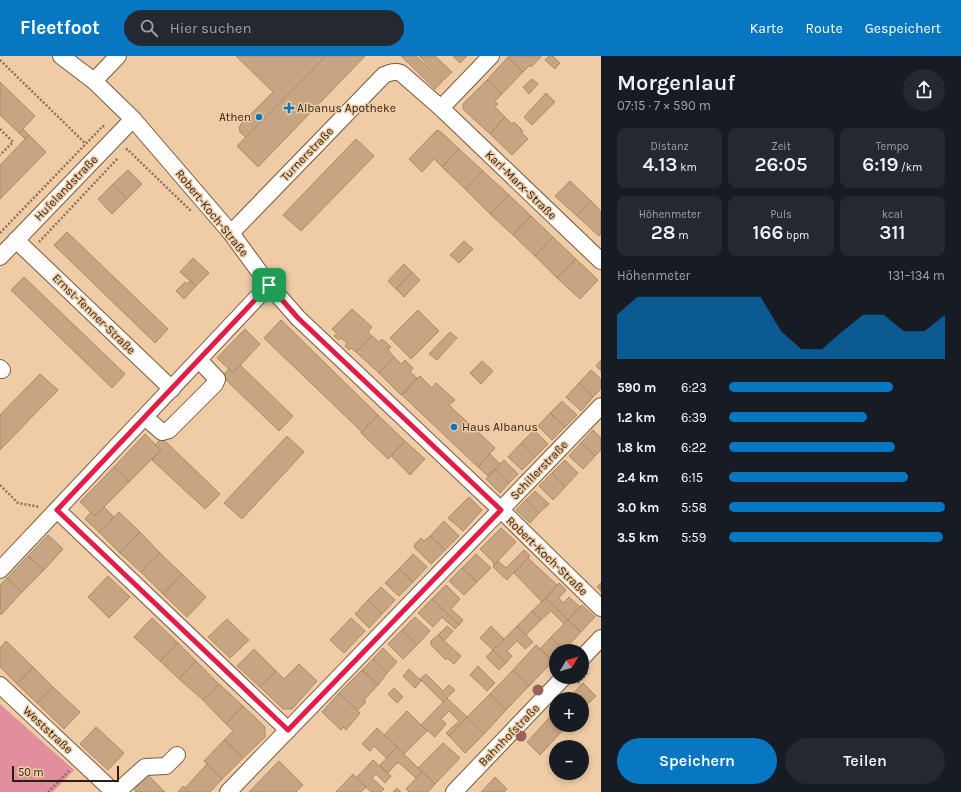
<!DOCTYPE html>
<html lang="de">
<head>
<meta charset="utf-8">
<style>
  :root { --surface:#171b24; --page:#242831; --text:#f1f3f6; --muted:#9ea1a6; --accent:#0777c1 }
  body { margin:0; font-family:Karla,sans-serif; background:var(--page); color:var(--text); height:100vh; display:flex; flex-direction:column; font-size:15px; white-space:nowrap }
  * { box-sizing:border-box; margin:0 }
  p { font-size:13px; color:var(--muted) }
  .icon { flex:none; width:22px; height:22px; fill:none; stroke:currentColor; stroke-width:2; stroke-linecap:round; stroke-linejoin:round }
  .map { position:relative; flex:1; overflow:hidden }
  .panel { display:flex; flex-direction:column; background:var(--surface); width:360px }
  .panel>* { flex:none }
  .needle { width:26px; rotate:52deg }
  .fabs { position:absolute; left:549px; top:588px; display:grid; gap:8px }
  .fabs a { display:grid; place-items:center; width:40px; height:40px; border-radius:50%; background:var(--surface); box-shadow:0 2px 6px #0003; font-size:20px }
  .scale { position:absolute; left:12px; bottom:10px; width:107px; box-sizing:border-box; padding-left:4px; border:2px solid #2c1f11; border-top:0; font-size:11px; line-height:14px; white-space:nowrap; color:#2c1f11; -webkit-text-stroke:3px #efcba6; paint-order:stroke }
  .pin { position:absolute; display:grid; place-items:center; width:34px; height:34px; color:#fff; margin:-17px; border-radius:8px; box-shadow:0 2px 6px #0006 }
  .round { display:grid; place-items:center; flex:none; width:42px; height:42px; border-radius:21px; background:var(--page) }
  .summary { display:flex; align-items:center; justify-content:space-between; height:68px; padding:0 16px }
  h1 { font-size:22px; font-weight:600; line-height:30px }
  .figures { display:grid; grid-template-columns:repeat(3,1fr); gap:6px; height:68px; padding:4px 16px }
  .figures div { display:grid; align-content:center; border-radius:8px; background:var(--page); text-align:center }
  .figures b { font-size:20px; font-weight:600 }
  .figures small { font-size:11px; font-weight:400 }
  .figures p { font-size:11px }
  .chart { height:112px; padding:8px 16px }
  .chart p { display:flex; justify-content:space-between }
  .chart svg { width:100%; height:72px; margin-top:4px; fill:var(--accent); opacity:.7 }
  .action { display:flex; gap:8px; margin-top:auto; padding:8px 16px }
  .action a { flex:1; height:46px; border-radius:24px; background:var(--accent); color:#fff; font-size:16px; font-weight:600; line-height:46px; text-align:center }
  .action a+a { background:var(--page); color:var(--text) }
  ul { padding:0 16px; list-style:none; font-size:13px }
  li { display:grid; grid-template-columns:64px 48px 1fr; align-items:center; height:30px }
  li i { height:10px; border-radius:5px; background:var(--accent) }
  header { display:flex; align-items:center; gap:24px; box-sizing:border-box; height:56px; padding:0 20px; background:var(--accent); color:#fff }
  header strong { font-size:19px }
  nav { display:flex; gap:22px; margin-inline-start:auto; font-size:14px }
  .search { width:280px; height:36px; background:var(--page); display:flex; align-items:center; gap:10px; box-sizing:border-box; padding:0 14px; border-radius:22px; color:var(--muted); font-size:15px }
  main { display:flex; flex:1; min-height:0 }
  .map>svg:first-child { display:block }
</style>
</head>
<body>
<header>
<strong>Fleetfoot</strong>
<div class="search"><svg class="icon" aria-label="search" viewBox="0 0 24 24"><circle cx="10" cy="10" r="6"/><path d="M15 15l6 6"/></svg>Hier suchen</div>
<nav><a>Karte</a><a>Route</a><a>Gespeichert</a></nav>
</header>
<main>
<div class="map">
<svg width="601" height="736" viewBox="0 0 601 736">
  <rect width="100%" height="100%" fill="#efcba6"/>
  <!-- green -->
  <path fill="#e28e9e" d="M0 648 74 714 53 736H0Z"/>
  <!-- building -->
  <g fill="#c8a582" stroke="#ac8a68">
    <path d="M236 0H326L246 82 240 76 239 72 241 68 273 36Z"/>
    <path d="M326 0H365L258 111 237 90Z"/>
    <path d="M401 0H416L443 25 435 33Z"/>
    <path d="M419 0H435L452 16 444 24Z"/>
    <path d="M453 0H467L460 7Z"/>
    <path d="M509 0H540L541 1 531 11 530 9 523 16 508 1Z"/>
    <path d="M549 0H553L560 7 555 13 545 4Z"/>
    <path d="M508 1 523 16 502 38 487 24Z"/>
    <path d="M532 23 538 28 529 38 523 31Z"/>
    <path d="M487 24 502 38 495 45 498 48 495 51 505 61 490 78 463 53V48Z"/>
    <path d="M0 26 35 60 19 77 0 59Z"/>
    <path d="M546 37 555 46 532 69 524 61Z"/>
    <path d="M505 61 512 68 514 66 523 75 521 76 528 83 512 99 490 78Z"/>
    <path d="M23 73 29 79 25 83 19 77Z"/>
    <path d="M437 74 441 76 459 93 442 111 434 103 422 116 409 103Z"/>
    <path d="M29 79 46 96 0 143V109Z"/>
    <path d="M356 83 374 100 301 175 283 159Z"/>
    <path d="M459 93 483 115 465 133 442 111Z"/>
    <path d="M128 114 142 128 127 143 113 128Z"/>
    <path d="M483 115 509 139 490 158 465 133Z"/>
    <path d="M570 125 591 145 577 160 555 140Z"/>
    <path d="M113 128 127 143 112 158 98 143Z"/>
    <path d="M509 139 531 160 513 179 490 158Z"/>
    <path d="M591 145 601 155V178L599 180 577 160Z"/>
    <path d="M531 160 553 181 535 200 513 179Z"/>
    <path d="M67 176 168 273 155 287 54 189Z"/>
    <path d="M553 181 576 203 557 222 535 200Z"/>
    <path d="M464 185 473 193 459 207 450 199Z"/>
    <path d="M193 202 209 217 196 230 180 216Z"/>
    <path d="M576 203 598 224 580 243 557 222Z"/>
    <path d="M404 208 412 216 396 233 388 225Z"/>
    <path d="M412 216 420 224 404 241 396 233Z"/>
    <path d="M24 221 125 318 112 332 11 234Z"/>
    <path d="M190 225 196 230 184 243 176 235 185 226 187 228Z"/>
    <path d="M352 253 372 271 368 276 372 280 356 296 351 292 349 294 345 290 347 287 341 282 339 284 334 280 337 278 332 273Z"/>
    <path d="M418 254 439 275 411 303 390 282Z"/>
    <path d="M281 264 378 359 362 376 264 282Z"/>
    <path d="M245 273 260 288 233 317 217 302Z"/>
    <path d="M450 276 457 282 437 304 429 298Z"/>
    <path d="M372 280 379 286 382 283 391 291 388 294 394 301 379 317 356 296Z"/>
    <path d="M394 301 401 308 405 304 413 312 410 316 417 322 401 339 379 317Z"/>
    <path d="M601 304V315L596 310Z"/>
    <path d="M482 305 493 315 481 328 470 317Z"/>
    <path d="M240 309 293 360 279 375 222 320 229 313 233 317Z"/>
    <path d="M591 314 601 323V333L593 341 579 327Z"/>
    <path d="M40 318 58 334 0 394V359Z"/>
    <path d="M420 320 432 332 436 327 455 344 449 349 495 392 478 411 402 339Z"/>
    <path d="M579 327 593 341 581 355 566 341Z"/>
    <path d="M562 345 577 359 565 371 550 357Z"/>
    <path d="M550 357 565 371 552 384 538 370Z"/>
    <path d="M378 359 405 385 388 403 361 377Z"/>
    <path d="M534 374 548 388 535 401 521 387Z"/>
    <path d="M593 374 601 382V394L595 400 581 387Z"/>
    <path d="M145 378 161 394 129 426 114 411Z"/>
    <path d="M287 380 304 396 242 463 224 447Z"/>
    <path d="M162 382 220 438 205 453 152 404 161 394 155 389Z"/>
    <path d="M405 385 425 403 410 419 391 400Z"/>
    <path d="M521 387 535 401 522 414 508 401Z"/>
    <path d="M581 387 595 400 583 413 569 400Z"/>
    <path d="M490 398 500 408 488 420 478 411Z"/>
    <path d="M504 404 518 418 509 427 495 413Z"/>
    <path d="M565 404 578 417 565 431 552 417Z"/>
    <path d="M114 411 129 426 95 460 80 446Z"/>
    <path d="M495 413 509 427 500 437 486 423Z"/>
    <path d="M552 417 565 431 553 444 539 430Z"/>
    <path d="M535 435 549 448 539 457 526 444Z"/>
    <path d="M469 441 482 454 463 475 448 462Z"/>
    <path d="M526 444 539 457 530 467 516 454Z"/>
    <path d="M104 451 114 461 99 476 85 463 91 456 95 460Z"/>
    <path d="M119 456 140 476 120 497 99 476Z"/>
    <path d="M444 465 459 480 445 494 430 480Z"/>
    <path d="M501 472 516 486 495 508 480 493Z"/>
    <path d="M140 476 160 497 141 516 120 497Z"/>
    <path d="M48 479 63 493 44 514 28 500Z"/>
    <path d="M430 480 445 494 431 508 414 491 415 488 421 482 424 485Z"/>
    <path d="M524 494 530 500 507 524 493 511 494 507 495 508 498 505 506 512Z"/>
    <path d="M160 497 182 518 163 538 141 516Z"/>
    <path d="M413 498 427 511 413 526 399 513Z"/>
    <path d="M476 498 491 512 477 526 462 512Z"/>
    <path d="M28 500 44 514 22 536 7 522Z"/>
    <path d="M528 502 557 529 542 546 514 517Z"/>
    <path d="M462 512 477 526 464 539 449 525Z"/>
    <path d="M399 513 413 526 399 540 385 527Z"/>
    <path d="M182 518 206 541 187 561 163 538Z"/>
    <path d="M108 520 130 541 109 562 88 541Z"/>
    <path d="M7 522 22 536 1 559 0 529Z"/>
    <path d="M559 527 566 534 559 542 563 547 569 541 580 551 568 564 546 542Z"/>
    <path d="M601 527V535L597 531Z"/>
    <path d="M446 529 460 543 451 553 463 564 459 569 432 543Z"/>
    <path d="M381 531 395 544 382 558 368 544Z"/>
    <path d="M546 542 568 564 564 568 551 555 541 564 532 555Z"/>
    <path d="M432 543 459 569 455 573 442 561 433 571 418 557Z"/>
    <path d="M368 544 382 558 369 572 355 558Z"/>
    <path d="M582 549 595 561 581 576 568 564Z"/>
    <path d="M532 555 541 564 526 579 517 570Z"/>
    <path d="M415 561 430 575 417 589 402 574Z"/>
    <path d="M152 562 178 587 160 605 134 581Z"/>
    <path d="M351 562 365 575 344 597 330 584Z"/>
    <path d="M227 563 249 584 230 602 208 581Z"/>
    <path d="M568 564 581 576 564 594 551 581Z"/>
    <path d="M447 570 453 575 444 585 438 579Z"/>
    <path d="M491 570 504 583 493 594 480 582Z"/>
    <path d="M517 570 533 586 525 593 517 585 507 595 512 600 506 607 493 594Z"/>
    <path d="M402 574 417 589 403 603 388 588Z"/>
    <path d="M438 579 461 600 454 608 447 602 446 604 431 589V585Z"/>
    <path d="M551 581 564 594 563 595H556V602L553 605 540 593Z"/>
    <path d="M6 585 33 611 17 628 0 611V592Z"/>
    <path d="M178 587 196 605 179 623 160 605Z"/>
    <path d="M536 589 553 605 529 630 513 614Z"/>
    <path d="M383 592 397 606 387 617 373 603Z"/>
    <path d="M254 593 276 615 260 631 237 610Z"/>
    <path d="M493 594 506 607 499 614 486 601Z"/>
    <path d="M373 603 387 617 378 629 362 614Z"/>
    <path d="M196 605 219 628 203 644 179 623Z"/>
    <path d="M299 608 317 625 292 653H283L260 631 276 615 284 623Z"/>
    <path d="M478 610 495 627 487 635 470 619Z"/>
    <path d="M33 611 53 631 37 647 17 628Z"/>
    <path d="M409 613 421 625 415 632 403 620Z"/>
    <path d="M362 614 378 629 364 644 366 646 357 655 339 637Z"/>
    <path d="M513 614 529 630 506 654 490 638Z"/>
    <path d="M426 618 443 635 449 629 455 634 443 646 420 623Z"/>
    <path d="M583 627 596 640 582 654V643H568Z"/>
    <path d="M219 628 243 650 226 668 203 644Z"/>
    <path d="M53 631 80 656 64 673 37 647Z"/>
    <path d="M394 632 403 641 397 647 388 638Z"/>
    <path d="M339 637 360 657 346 674 344 671 341 674 322 656Z"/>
    <path d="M490 638 506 654 484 678 467 661Z"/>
    <path d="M447 642 467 661 449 680 446 677 459 665 449 655 441 663 446 668 435 681 421 669Z"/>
    <path d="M243 650 265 671V681L243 702 224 684 233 675 226 668Z"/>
    <path d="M407 655 427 675 404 698 384 679Z"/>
    <path d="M556 656V667L550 661Z"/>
    <path d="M467 661 484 678 465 697 449 680Z"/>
    <path d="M550 661 556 667V669H558L563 674 540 699 527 686Z"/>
    <path d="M558 669H568L563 674Z"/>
    <path d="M96 671 124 697 108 714 80 688Z"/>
    <path d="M377 672 397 691 386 702 374 690 370 695 362 688Z"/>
    <path d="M224 684 243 702 222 723 204 705Z"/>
    <path d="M443 687 460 702 435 728 418 712Z"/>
    <path d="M397 691 422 716 416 722 398 706 388 717 380 709Z"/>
    <path d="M373 704 391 720 385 727 376 718 372 722 384 733 381 736H371L356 722Z"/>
    <path d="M279 705 303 729 296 736H249Z"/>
    <path d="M207 708 222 723 210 736H189L185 732Z"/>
    <path d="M145 716 165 736H135L136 735 131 730Z"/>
    <path d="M422 716 435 728 428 736H409L406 733Z"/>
    <path d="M353 718 366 731 361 736H336Z"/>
    <path d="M495 721 507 733 504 736H481Z"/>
    <path d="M183 730 189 736H178Z"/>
    <path d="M397 732 401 736H393Z"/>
  </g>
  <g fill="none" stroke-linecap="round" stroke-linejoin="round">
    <!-- minor casing -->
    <g stroke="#795a38" stroke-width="18">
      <g id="minor">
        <path d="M61 0 94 25 133 63 231 177 269 229 298 262 501 454 601 552"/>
        <path d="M94 25 118 0"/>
        <path d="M441 52 601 205"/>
        <path d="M231 177 384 19C391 16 395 15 401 17L441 52 491 0"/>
        <path d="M16 184 172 333"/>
        <path d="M0 201 133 63"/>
        <path d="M0 312 2 314"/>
        <path d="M145 361 162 376 169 374 215 328 217 323 199 304"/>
        <path d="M57 454 288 674"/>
        <path d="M0 514 269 229"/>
        <path d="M582 602 601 582"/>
        <path d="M0 629 114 736"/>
        <path d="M117 736 145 711 166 710 177 699"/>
        <path d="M228 736 601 350"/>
        <path d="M454 736 564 621"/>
      </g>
    </g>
    <!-- path -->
    <g stroke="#8b735a" stroke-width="2.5" stroke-dasharray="2 2" stroke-linecap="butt">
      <path d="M0 4 86 88"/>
      <path d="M0 73 13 86 0 99"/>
      <path d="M126 94 127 93 191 155"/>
      <path d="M0 177 103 70 105 72"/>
      <path d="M39 186 118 102"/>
      <path d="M0 429 18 447 40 451"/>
      <path d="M578 627 588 616"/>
      <path d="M48 736 70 714"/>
    </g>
    <!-- minor -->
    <use href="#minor" stroke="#fff" stroke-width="16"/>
  </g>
  <!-- trees -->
  <g fill="#9a605e">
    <circle cx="538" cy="634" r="5.5"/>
    <circle cx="521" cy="680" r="5.5"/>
  </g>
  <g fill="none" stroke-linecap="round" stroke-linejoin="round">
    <!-- route casing -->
    <g stroke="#fff" stroke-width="8">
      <path id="route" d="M269 229 298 262 501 454 288 674 57 454Z"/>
    </g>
    <!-- route -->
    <use href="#route" stroke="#e11d48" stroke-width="5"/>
  </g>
  <!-- markers -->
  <g fill="#0777c1" stroke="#efcba6" stroke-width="1.5">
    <path d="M287 46h4v4h4v4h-4v4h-4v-4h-4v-4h4z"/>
    <circle cx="259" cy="61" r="4"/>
    <circle cx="454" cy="371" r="4"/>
  </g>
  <g text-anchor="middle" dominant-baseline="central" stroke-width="3" stroke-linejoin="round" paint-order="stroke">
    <!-- poi labels -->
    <g font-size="12" fill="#2c1f11" stroke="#efcba6" text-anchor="start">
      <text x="297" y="52">Albanus Apotheke</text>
      <text x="251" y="61" text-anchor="end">Athen</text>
      <text x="462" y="371">Haus Albanus</text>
    </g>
    <!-- street labels -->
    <g font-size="12" fill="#2c1f11" stroke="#efcba6">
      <text transform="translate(307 98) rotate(-46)">Turnerstraße</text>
      <text transform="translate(521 129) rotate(44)">Karl-Marx-Straße</text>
      <text transform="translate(66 132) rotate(-46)">Hufelandstraße</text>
      <text transform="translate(212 157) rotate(51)">Robert-Koch-Straße</text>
      <text transform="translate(94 258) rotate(44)">Ernst-Tenner-Straße</text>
      <text transform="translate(539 414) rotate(-46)">Schillerstraße</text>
      <text transform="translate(547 500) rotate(44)">Robert-Koch-Straße</text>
      <text transform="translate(48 674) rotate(43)">Weststraße</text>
      <text transform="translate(509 679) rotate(-46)">Bahnhofstraße</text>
    </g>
  </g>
</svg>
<div class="fabs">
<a><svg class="needle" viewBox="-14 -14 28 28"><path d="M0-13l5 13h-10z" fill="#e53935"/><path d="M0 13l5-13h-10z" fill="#9ea1a6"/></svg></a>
<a>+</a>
<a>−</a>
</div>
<div class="scale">50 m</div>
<div class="pin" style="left:269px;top:229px;background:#1e9e55"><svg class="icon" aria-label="arrive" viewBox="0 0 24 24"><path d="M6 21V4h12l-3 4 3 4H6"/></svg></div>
</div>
<section class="panel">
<div class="summary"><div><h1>Morgenlauf</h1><p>07:15 · 7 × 590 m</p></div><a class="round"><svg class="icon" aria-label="share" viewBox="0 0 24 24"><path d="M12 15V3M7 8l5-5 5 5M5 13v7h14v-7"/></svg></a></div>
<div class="figures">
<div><p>Distanz</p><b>4.13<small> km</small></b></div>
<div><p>Zeit</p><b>26:05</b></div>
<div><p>Tempo</p><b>6:19<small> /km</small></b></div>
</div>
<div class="figures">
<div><p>Höhenmeter</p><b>28<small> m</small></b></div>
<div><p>Puls</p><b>166<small> bpm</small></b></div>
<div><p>kcal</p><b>311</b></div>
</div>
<div class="chart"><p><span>Höhenmeter</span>131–134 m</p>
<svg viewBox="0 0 160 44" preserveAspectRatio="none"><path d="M0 44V17L10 6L20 6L30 6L40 6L50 6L60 6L70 6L80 27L90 38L100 38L110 27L120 17L130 17L140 27L150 27L160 17V44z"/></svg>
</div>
<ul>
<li><b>590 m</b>6:23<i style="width:76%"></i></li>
<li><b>1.2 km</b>6:39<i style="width:64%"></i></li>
<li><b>1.8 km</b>6:22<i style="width:77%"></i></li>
<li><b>2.4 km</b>6:15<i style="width:83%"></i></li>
<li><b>3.0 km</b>5:58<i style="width:100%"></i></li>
<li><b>3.5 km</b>5:59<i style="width:99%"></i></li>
</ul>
<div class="action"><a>Speichern</a><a>Teilen</a></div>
</section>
</main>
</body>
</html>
